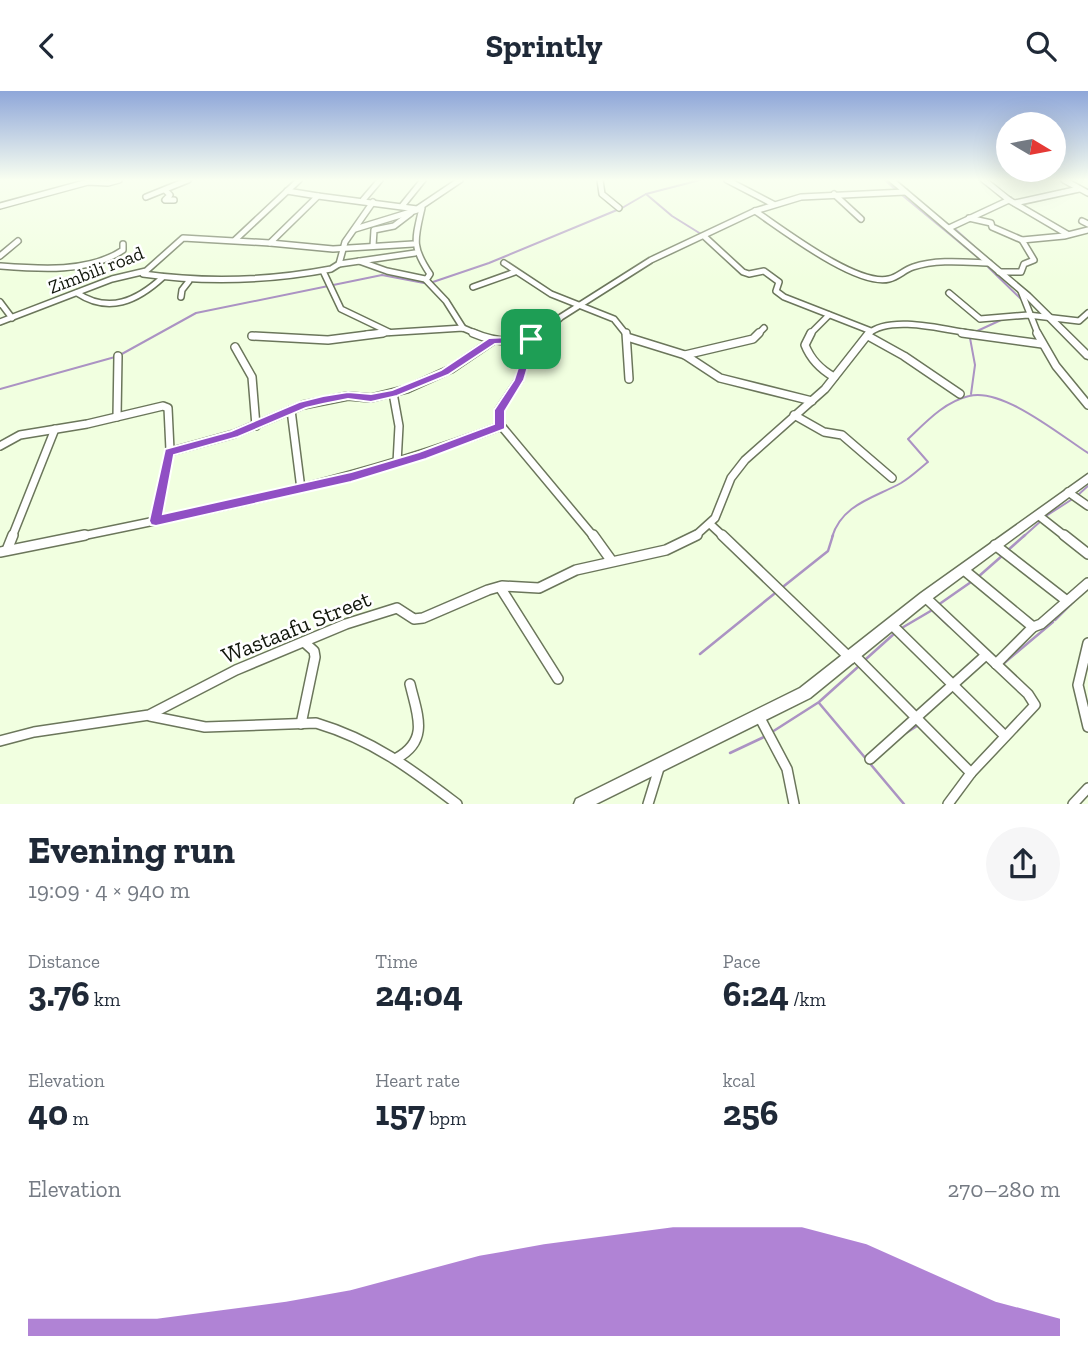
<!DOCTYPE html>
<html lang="en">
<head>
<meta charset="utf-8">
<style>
  :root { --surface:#fff; --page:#f6f6f7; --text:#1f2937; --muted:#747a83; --accent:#904fc4 }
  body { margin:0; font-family:"Zilla Slab",serif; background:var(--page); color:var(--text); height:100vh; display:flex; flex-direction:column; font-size:26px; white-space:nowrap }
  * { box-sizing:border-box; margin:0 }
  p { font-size:23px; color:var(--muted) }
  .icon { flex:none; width:38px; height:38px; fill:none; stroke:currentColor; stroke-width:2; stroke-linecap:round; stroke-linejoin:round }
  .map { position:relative; height:713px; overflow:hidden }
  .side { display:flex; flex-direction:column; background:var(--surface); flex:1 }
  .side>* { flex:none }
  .needle { width:46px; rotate:100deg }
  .buttons { position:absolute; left:996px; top:21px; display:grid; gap:14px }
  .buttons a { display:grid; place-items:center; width:70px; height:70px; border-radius:50%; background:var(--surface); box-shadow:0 7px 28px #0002; font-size:35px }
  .pin { position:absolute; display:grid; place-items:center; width:60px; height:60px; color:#fff; margin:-30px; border-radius:14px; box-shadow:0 4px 10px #0006 }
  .round { display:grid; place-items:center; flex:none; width:74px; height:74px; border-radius:37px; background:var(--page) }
  .summary { display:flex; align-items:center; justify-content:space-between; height:119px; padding:0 28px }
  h1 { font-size:38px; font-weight:800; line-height:52px }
  .metrics { display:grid; grid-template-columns:repeat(3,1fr); gap:10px; height:119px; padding:7px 28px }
  .metrics div { display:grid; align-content:center }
  .metrics b { font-size:35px; font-weight:800 }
  .metrics small { font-size:19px; font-weight:400 }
  .metrics p { font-size:19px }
  .chart { height:196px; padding:14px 28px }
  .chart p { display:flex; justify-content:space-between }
  .chart svg { width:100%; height:126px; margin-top:7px; fill:var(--accent); opacity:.7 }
  header { display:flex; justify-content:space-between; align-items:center; height:91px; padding:0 28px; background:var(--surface); font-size:32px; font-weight:800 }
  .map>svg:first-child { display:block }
</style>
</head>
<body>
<header><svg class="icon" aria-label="back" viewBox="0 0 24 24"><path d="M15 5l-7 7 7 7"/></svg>Sprintly<svg class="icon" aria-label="search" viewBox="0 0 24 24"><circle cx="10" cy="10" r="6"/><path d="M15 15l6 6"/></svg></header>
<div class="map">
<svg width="1088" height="713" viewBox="0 0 1088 713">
  <rect width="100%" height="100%" fill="#f1ffe0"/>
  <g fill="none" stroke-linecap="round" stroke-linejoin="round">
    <!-- stream-far1 -->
    <g stroke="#ab93c3" stroke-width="2">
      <path d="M885 89 897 100"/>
      <path d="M646 103 672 125 701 143"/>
      <path d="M902 104 981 169"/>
      <path d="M622 117 646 103 700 89"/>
      <path d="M930 119 950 135"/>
      <path d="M955 138 987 167"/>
      <path d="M985 173 1021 208"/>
      <path d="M430 192 489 172 617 119"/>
      <path d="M1010 228 1029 227"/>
      <path d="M975 241 1001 229"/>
      <path d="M970 247 975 274 971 303"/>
      <path d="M120 264 196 222 382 184 424 192"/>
      <path d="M0 298 115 266"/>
      <path d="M1078 404 1088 395"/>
      <path d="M1046 425 1074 407"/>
      <path d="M832 446C842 413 874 407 901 392 911 386 919 378 928 371L908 348C926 331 944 311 969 305 1002 296 1060 344 1088 362"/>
      <path d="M1023 446 1042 429"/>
    </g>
    <!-- stream -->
    <g stroke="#ab93c3" stroke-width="2.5">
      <path d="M1007 460 1025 444"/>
      <path d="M978 486 1003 464"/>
      <path d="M784 495 828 460 833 444"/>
      <path d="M938 514 971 491"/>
      <path d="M933 520 949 535"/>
      <path d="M1055 529 1074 510"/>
      <path d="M900 538 934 518"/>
      <path d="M700 563 774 503"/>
      <path d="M866 568 895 542"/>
      <path d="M1003 573 1053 531"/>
      <path d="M819 612 904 713"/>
      <path d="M772 641 819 611 859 575"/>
      <path d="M906 642 917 635"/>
      <path d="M730 662 764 646"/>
    </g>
    <!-- minor-far2 casing -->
    <g stroke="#6b765b" stroke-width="8">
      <g id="minor-far2">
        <path d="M600 89 602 103 619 117"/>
        <path d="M727 89 773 113"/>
        <path d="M984 89 1009 109 1067 143"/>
        <path d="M1064 89 1088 102"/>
        <path d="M165 99 170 104 165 109H174"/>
        <path d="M287 100 318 105"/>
        <path d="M834 103 861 128"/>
        <path d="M146 106 188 89"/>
        <path d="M363 109 380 89"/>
        <path d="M1015 112 1079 98"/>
        <path d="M0 115 88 91 108 92 119 89"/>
        <path d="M402 115 423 89"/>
        <path d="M422 117C415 148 411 155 430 183L426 189 446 210 463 237"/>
        <path d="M755 120C782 138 857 196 889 188 898 186 904 179 913 176 937 168 964 171 989 172"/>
        <path d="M969 127 991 132 992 136 1022 149"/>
        <path d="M1082 130 1088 133"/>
        <path d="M949 137 1009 109"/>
        <path d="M355 138 417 119"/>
        <path d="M705 146 743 181 749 183 764 180 779 191 776 200 784 206 871 240"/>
        <path d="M235 149 299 89"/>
        <path d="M270 152 333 158 413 153"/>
        <path d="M373 155 374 139 394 135 411 122"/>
        <path d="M0 165 18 150"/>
        <path d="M359 170 387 180 425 188"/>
        <path d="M504 172 551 203 614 228 626 243"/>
        <path d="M339 173 415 162"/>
        <path d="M0 175C39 178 89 182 123 159V153"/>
        <path d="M323 180 341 218 389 241"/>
        <path d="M999 181H1021L1024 173 1034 169 1022 149 1064 145 1088 139"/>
        <path d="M143 183C207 192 268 190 331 178L339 173 345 151 373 111"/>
        <path d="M473 196 515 181"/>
        <path d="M1021 200 1038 243"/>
        <path d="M77 202C109 223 137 210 163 186"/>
        <path d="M949 202 980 228 1028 224 1079 230 1088 222"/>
        <path d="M181 206 182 199 189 190"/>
        <path d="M0 211 12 227"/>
        <path d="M0 231 112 188 146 180 183 147 270 152 318 105 417 118 460 89"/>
        <path d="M367 243 463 237 477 243"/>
        <path d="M544 243 561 226 651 169 755 120 801 106 905 101"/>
        <path d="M758 243 764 237"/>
        <path d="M810 243 829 224"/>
        <path d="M868 243C890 223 946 239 974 243"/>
      </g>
    </g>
    <!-- minor-far1 casing -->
    <g stroke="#6b765b" stroke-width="10">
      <g id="minor-far1">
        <path d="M473 242C496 252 524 254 546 242"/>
        <path d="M626 242 629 288"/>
        <path d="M811 242 805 254C811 269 820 278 834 286"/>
        <path d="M962 242 1042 253"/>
        <path d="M1037 242 1056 275 1088 314"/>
        <path d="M252 245 328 249 383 242"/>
        <path d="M868 245 904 265 960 303"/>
        <path d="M627 246 685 264 720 287 812 310"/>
        <path d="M531 248 519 289 499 319 498 331 594 446"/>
        <path d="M235 256 252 286 256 335"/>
        <path d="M685 264 753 248 759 242"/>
        <path d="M393 302 399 335 397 372"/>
        <path d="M291 319 301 398"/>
        <path d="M794 324 824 341 842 344 892 387"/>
        <path d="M117 326 118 265"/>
        <path d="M0 355 20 344 87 333 163 315 168 317 170 359 156 430"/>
        <path d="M169 361 234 343 303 314 348 305 371 307 407 298 451 278 492 250"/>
        <path d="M1068 401 1088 415"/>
        <path d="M1038 424 1066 446"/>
        <path d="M710 433 724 446"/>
        <path d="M12 446 55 338"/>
        <path d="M77 446C220 417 364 388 501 335"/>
        <path d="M694 446 715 427 731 387 745 369 825 298 869 242"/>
      </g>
    </g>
    <!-- minor casing -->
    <g stroke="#6b765b" stroke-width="12">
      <g id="minor">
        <path d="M593 444 611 469"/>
        <path d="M722 444 851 568"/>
        <path d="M1064 444 1088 463"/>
        <path d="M995 454 1067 510"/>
        <path d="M7 459 13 444"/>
        <path d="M0 461 85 444"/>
        <path d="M964 479 1033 536 1041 533 1088 492"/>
        <path d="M500 496 558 588"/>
        <path d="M925 506 1028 603 1035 614 971 682 948 713"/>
        <path d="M891 533 1005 645"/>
        <path d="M1088 552 1078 594 1088 636"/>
        <path d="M855 565 971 682"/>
        <path d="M996 573 1033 536"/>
        <path d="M150 625 205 636 316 632C373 649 411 678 457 713"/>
        <path d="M760 627 787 678 794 713"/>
        <path d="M301 633 315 566 314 560 304 551"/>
        <path d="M0 650 34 641 149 624 236 579 346 533 397 517 414 528 423 527 488 499 502 495 539 497 576 479 666 459 697 444"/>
        <path d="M397 667C430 649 417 623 410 593"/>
        <path d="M870 668 986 564"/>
        <path d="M648 713 660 674"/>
        <path d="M1073 713 1088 697"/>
      </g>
    </g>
    <!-- tertiary casing -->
    <g stroke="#6b765b" stroke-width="3">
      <path id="tertiary" d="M888 89H895L1030 203 1088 260V268L1085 267 1026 207Z"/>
    </g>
    <!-- secondary casing -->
    <g stroke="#6b765b" stroke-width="3">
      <path id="secondary" d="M1088 383V392L929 510 810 607 596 713H574L576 708 800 597 921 502Z"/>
    </g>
    <!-- minor-far2 -->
    <use href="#minor-far2" stroke="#fff" stroke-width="5"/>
    <!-- minor-far1 -->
    <use href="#minor-far1" stroke="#fff" stroke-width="7"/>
    <!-- minor -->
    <use href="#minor" stroke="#fff" stroke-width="9"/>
    <!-- tertiary -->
    <use href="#tertiary" fill="#fff" fill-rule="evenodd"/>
    <!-- secondary -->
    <use href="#secondary" fill="#fff" fill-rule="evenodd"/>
  </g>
  <!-- sky -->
  <linearGradient id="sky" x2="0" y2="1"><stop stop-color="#8fa7d9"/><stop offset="0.47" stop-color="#f9fff1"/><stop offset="1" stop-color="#f9fff1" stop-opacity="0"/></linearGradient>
  <rect width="1088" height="189" fill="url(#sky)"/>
  <!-- route -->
  <path fill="#904fc4" stroke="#fff" stroke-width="2" fill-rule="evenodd" d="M531 245 536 248 524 289 505 320V338L426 368 351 391 156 435 151 434 149 430 165 358 231 340 299 311 323 305 348 301 371 303 392 299 441 279 489 247ZM526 252 514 289 494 319V333L419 361 351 381 163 423 174 364 238 346 306 317 323 313 348 308 371 311 397 305 448 284 495 253Z"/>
  <g text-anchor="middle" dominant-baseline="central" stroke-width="5" stroke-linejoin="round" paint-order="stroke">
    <!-- far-street labels -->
    <g font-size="19" fill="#11160b" stroke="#fff">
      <text transform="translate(96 179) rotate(-21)">Zimbili road</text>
    </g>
    <!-- street labels -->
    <g font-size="23" fill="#11160b" stroke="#fff">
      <text transform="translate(296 536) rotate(-22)">Wastaafu Street</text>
    </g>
  </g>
</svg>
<div class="buttons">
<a><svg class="needle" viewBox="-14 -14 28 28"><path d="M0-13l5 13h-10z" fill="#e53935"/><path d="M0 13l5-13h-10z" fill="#747a83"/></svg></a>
</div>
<div class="pin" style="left:531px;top:248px;background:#1e9e55"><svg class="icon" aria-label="arrive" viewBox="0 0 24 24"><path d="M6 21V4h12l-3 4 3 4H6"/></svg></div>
</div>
<section class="side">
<div class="summary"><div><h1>Evening run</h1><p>19:09 · 4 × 940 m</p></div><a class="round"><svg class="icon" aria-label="share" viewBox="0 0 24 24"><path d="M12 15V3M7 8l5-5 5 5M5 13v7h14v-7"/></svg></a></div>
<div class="metrics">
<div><p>Distance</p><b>3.76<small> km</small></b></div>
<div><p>Time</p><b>24:04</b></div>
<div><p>Pace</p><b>6:24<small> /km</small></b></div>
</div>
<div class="metrics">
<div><p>Elevation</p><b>40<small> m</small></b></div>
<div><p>Heart rate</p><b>157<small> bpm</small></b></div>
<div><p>kcal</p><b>256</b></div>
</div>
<div class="chart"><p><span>Elevation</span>270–280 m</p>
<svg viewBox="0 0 160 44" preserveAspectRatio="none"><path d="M0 44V38L10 38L20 38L30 35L40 32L50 28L60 22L70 16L80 12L90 9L100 6L110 6L120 6L130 12L140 22L150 32L160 38V44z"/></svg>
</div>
</section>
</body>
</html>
